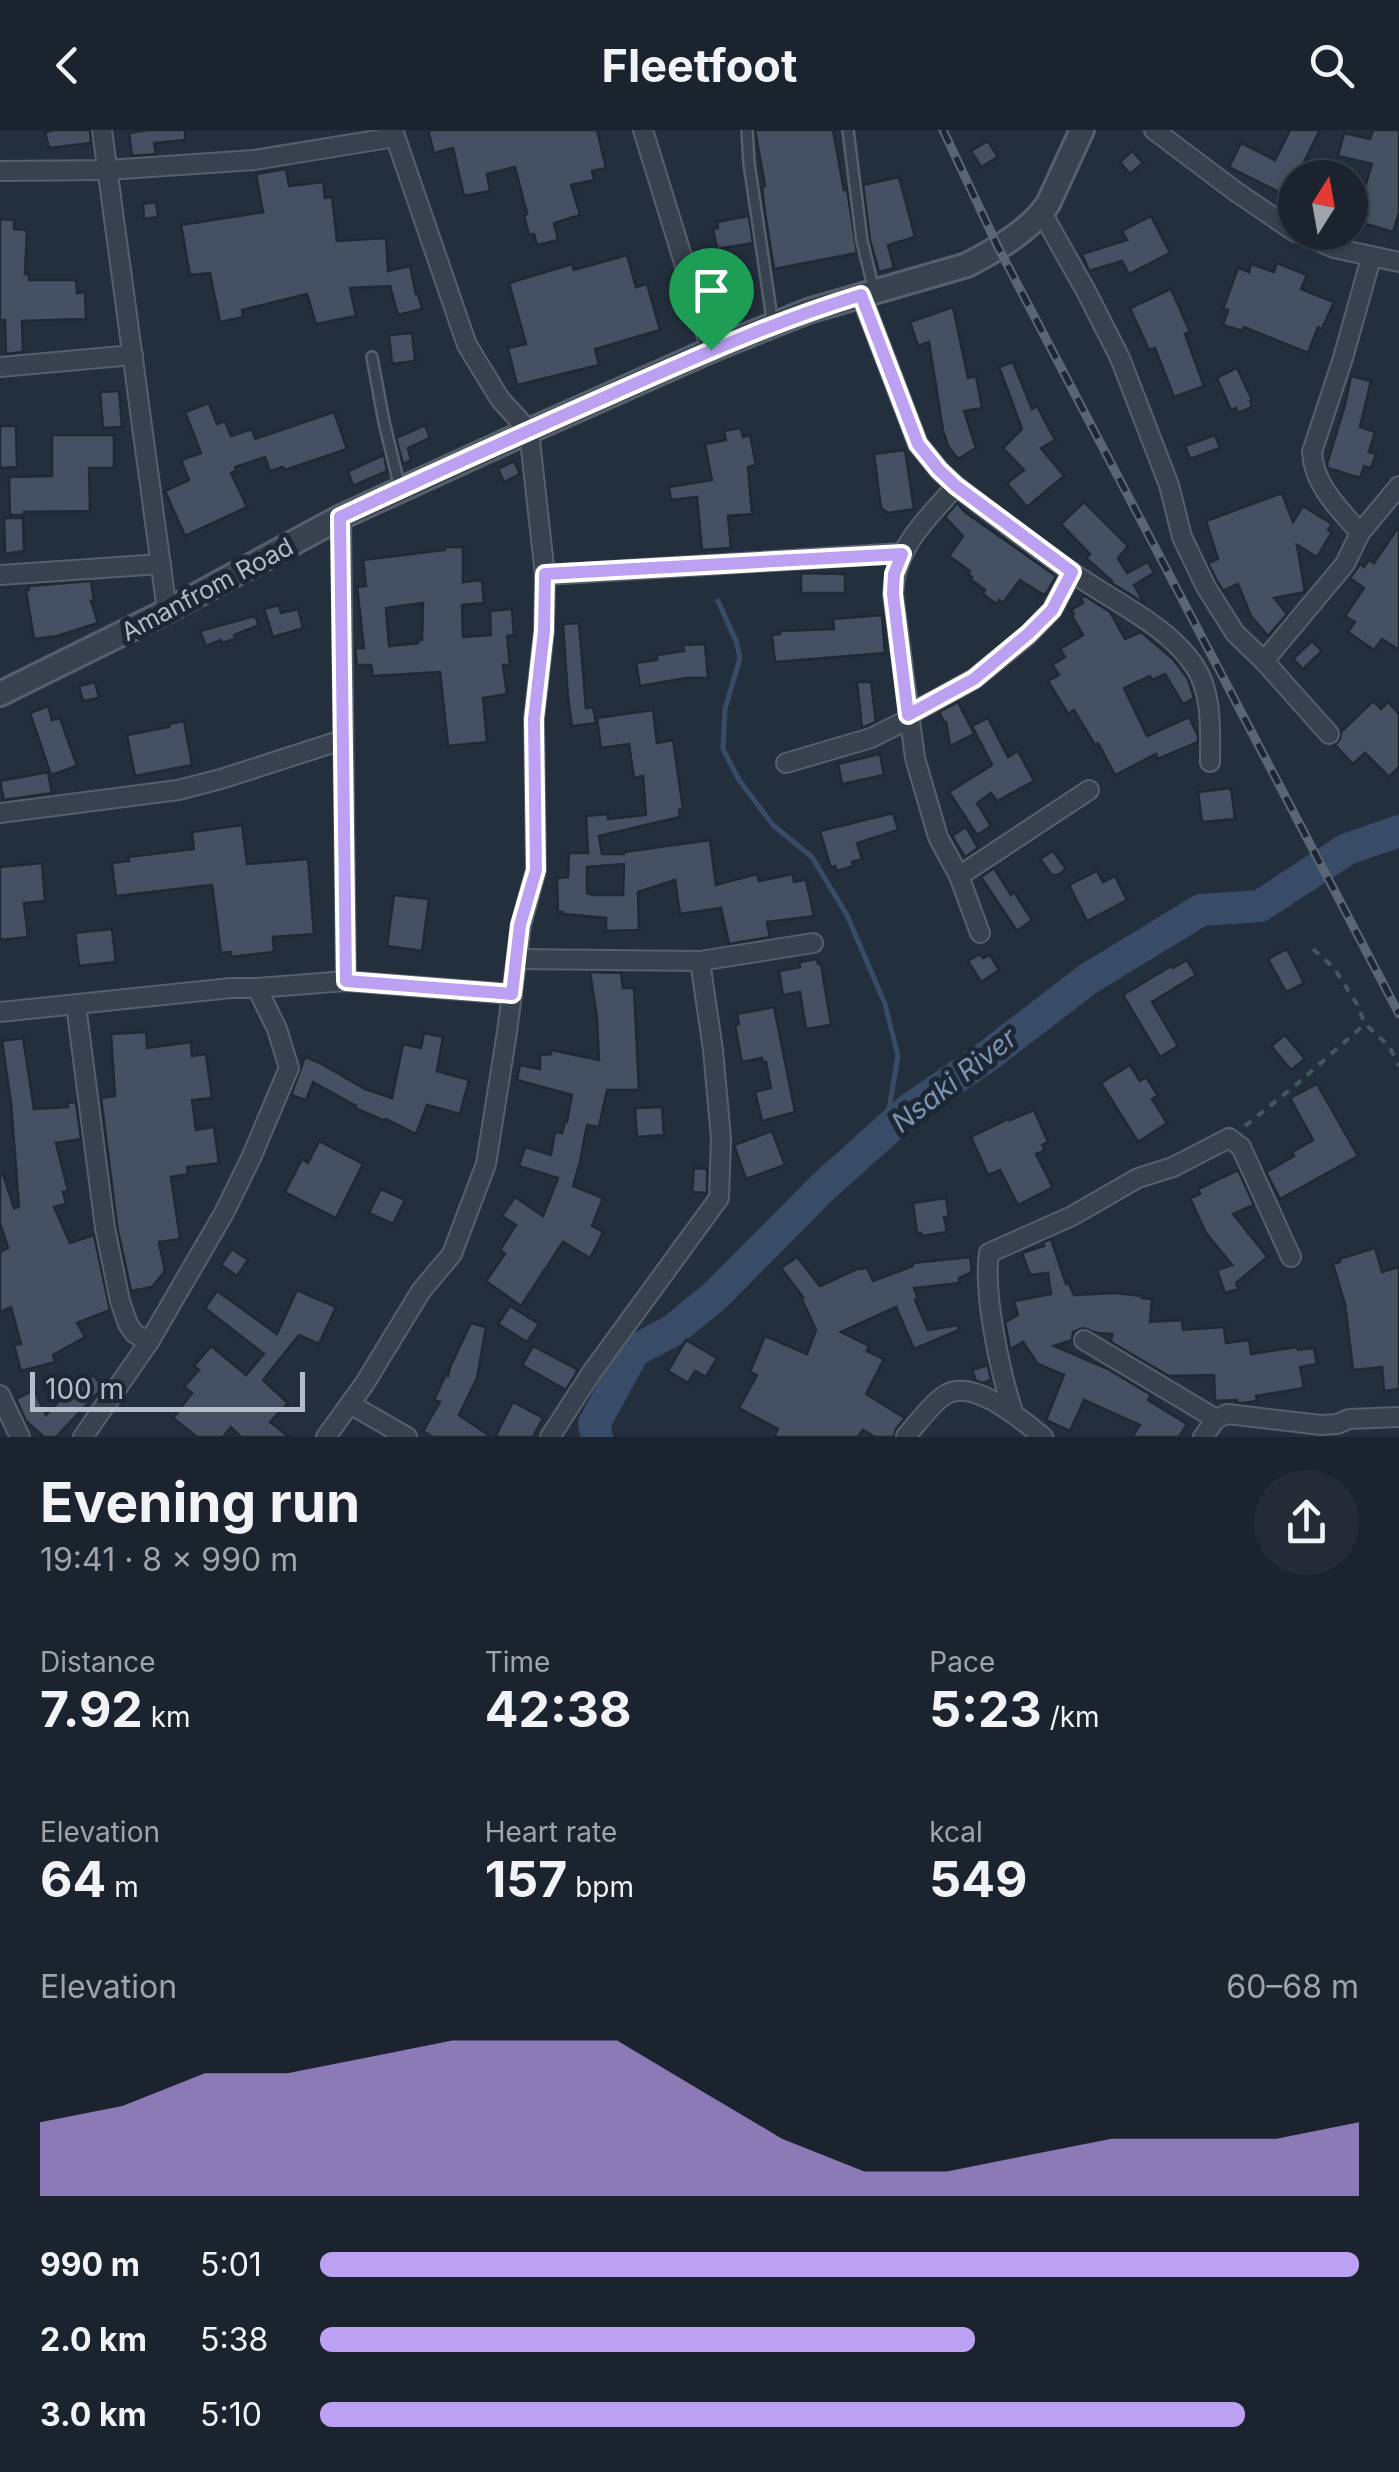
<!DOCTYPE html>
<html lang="en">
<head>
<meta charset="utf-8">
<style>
  :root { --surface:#1b232e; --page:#242b36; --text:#f1f3f6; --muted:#a0a4aa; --line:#39404a; --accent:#bca0f2 }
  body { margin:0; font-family:Inter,sans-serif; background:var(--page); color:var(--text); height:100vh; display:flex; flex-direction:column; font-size:38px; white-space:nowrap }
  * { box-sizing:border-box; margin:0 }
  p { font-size:32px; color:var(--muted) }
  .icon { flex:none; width:55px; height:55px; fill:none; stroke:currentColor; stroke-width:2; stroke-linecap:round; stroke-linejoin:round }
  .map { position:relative; height:1307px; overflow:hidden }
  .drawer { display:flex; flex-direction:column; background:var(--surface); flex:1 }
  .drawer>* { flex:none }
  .needle { width:65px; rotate:11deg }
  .buttons { position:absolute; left:1278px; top:30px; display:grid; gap:20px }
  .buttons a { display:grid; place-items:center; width:90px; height:90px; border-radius:50%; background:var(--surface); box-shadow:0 2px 8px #0004,0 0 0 2px var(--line); font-size:50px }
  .scale { position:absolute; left:30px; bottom:25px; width:275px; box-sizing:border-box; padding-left:10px; border:5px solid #b4bcc9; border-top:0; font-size:28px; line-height:35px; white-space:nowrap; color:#b4bcc9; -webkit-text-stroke:8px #1d2633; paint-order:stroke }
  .pin { position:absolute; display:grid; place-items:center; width:85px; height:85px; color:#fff; margin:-102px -42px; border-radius:50% 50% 50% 0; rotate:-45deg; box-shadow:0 0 10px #0007 }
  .pin .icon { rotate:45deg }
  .round { display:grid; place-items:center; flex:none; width:105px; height:105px; border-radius:52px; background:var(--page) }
  .headline { display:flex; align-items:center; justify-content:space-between; height:170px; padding:0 40px }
  h1 { font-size:55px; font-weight:700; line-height:75px }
  .stats { display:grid; grid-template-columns:repeat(3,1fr); gap:15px; height:170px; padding:10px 40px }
  .stats div { display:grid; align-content:center }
  .stats b { font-size:50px; font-weight:700 }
  .stats small { font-size:28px; font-weight:400 }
  .stats p { font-size:28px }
  .chart { height:280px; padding:20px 40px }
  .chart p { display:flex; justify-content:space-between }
  .chart svg { width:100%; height:180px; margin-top:10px; fill:var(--accent); opacity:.7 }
  ul { padding:0 40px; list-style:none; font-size:32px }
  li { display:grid; grid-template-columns:160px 120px 1fr; align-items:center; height:75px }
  li i { height:25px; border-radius:12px; background:var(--accent) }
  header { display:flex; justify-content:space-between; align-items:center; height:130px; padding:0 40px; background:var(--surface); font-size:45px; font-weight:700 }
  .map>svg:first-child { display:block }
</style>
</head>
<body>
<header><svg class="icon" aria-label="back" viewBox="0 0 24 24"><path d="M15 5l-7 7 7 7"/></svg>Fleetfoot<svg class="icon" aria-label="search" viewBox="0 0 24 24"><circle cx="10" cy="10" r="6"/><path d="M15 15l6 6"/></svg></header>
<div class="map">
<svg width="1399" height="1307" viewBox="0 0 1399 1307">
  <rect width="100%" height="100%" fill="#242f3e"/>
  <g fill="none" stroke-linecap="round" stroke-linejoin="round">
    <!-- stream -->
    <path stroke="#394c67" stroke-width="5" d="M718 471 736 511 740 528 725 579 723 619 739 650 773 695 812 727 847 785 885 874 898 926 885 1002"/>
    <!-- river -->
    <path stroke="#394c67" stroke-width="32" d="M597 1307 594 1294 634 1221 672 1201 716 1165 822 1058 910 979 989 925 1088 849 1201 780 1260 776 1347 719 1399 701"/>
  </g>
  <!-- building -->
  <g fill="#455162" stroke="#1f2835" stroke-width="2.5" fill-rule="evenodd">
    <path d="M55 0H90L91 13 49 18 45 2Z"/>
    <path d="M148 0H185V10L154 13 156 24 132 26 129 3Z"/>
    <path d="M428 0H597L606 38 592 41 594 50 571 55 580 85 554 93 558 110 537 115 534 104 529 105 524 85 527 84 515 37 487 44 490 61 464 66 453 18 434 23Z"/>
    <path d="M755 0H833L844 60 847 59 857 123 774 139 765 83 762 57 765 56Z"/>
    <path d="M1290 0H1320L1287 66 1229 37 1241 13 1275 30Z"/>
    <path d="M1373 0H1399V83L1393 102 1350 89 1355 68 1361 70 1372 34 1338 26 1344 3 1370 9Z"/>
    <path d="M988 11 998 27 981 37 971 21Z"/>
    <path d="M1132 21 1143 33 1130 44 1120 32Z"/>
    <path d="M286 39 289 56 323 52 325 68 332 67 337 111 386 108 388 141 410 136 416 164H418L422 179 398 185 390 156 350 158 356 186 316 194 307 164 242 180 243 187 220 192 210 143 190 145 181 95 263 82 256 44Z"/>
    <path d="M899 47 915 107 888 115 894 138 879 142 870 110 863 55Z"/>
    <path d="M156 72 158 87 144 89 143 74Z"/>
    <path d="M749 86 753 113 717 119 713 99 718 98 717 92Z"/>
    <path d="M1151 86 1170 123 1129 144 1122 131 1089 141 1082 124 1127 110 1122 101Z"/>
    <path d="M0 89 14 90V99L27 100 25 144H29V150H76L77 163 85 162 86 189 22 191 23 222 6 224 5 190H0Z"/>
    <path d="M627 125 636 157 647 154 660 200 595 219 599 235 517 255 508 218 526 214 509 153 572 134 574 140Z"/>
    <path d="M1277 133 1307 145 1301 159 1334 172 1322 199 1318 197 1308 223 1244 197 1242 201 1223 195 1228 180 1223 179 1238 138 1249 142 1251 134 1274 142Z"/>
    <path d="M1171 159 1190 202 1185 204 1204 256 1174 267 1155 218 1149 220 1130 178Z"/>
    <path d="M953 177 968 248 976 246 982 278 964 281 976 318 958 329 948 316 943 300 929 212 918 216 910 192Z"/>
    <path d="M412 203 415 231 392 234 389 205Z"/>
    <path d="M1013 232 1032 279 1037 276 1055 310 1041 318 1064 346 1027 377 1007 353 1024 340 1003 318 1022 299 999 237Z"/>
    <path d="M1237 238 1252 270 1250 271 1252 277 1238 283 1236 278 1231 280 1217 248Z"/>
    <path d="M1351 246 1371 251 1360 297 1375 302 1369 322 1376 324 1371 338 1364 336 1360 348 1328 338 1327 334 1345 275Z"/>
    <path d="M119 261 122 297 103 298 100 262Z"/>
    <path d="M209 273 217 294 225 291 231 306 252 299 255 309 334 282 347 319 285 340 283 337 270 341 265 327 235 337 236 341 231 343 247 377 185 406 165 361 189 350 181 330 201 323 185 282Z"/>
    <path d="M425 295 430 308 408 318 411 330 403 334 396 308Z"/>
    <path d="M0 296H16L17 337 0 338Z"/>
    <path d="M741 298 743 307 750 305 756 335 748 337 752 384 728 386 731 418 702 420 697 367 671 370 669 357 712 350 705 314 726 310 724 301Z"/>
    <path d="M52 305H114V338H89L90 381 24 382V385H10L9 347 52 346Z"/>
    <path d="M1215 305 1220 318 1190 329 1185 316Z"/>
    <path d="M905 320 914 379 888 383 881 378 874 324Z"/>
    <path d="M384 325 387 341 353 356 348 341Z"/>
    <path d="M514 331 520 344 504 352 498 339Z"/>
    <path d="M1282 363 1293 392 1303 376 1332 394 1328 400 1332 402 1317 427 1297 415 1305 462 1274 468 1287 484 1268 506 1251 486 1238 454 1223 461 1217 451 1208 433 1218 429 1206 391Z"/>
    <path d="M1084 372 1128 416 1118 428 1127 443 1148 432 1154 443 1134 455 1144 473 1110 452 1112 451 1086 428 1090 424 1061 394Z"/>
    <path d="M957 373 965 382 1056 446 1046 464H1042L1020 450 1003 473 999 470 996 474 983 464 985 460 970 449 972 447 968 444 970 441 949 426 963 406 945 387Z"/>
    <path d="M4 388H23L24 421 5 424Z"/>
    <path d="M1399 396V520L1382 509 1374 520 1348 502 1355 492 1345 486 1364 458 1350 448 1360 434 1364 437 1369 430 1374 433Z"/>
    <path d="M445 417H463V452L482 450 484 473 462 475 463 507 491 505 490 481 512 479 514 505 507 506 510 535H503L507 564 483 568 487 612 448 616 440 542 373 546 371 535H357L355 518H364L357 457 366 456 363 430 445 420ZM423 473 422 510H418V513L389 516 386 478Z"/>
    <path d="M801 443 845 444V463H801Z"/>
    <path d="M91 451 94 471H91L98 493 57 506 34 509 26 460H29V456Z"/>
    <path d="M1085 466 1110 482 1125 509 1141 502 1173 529 1188 549 1194 568 1183 574 1165 544 1152 550 1150 546 1124 558 1147 606 1189 587 1198 606V612L1158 629 1156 624 1115 645 1098 613 1095 615 1074 580 1068 584 1048 551 1059 545 1052 535 1065 527 1060 519 1083 505 1072 486 1074 484 1071 480 1083 473 1081 468Z"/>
    <path d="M279 475 281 483 298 479 303 498 273 507 264 479Z"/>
    <path d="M882 485 885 523 775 532 772 505 780 504V501L834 499 833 489Z"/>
    <path d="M255 486 259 495 234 505 235 509 222 513 221 510 206 516 200 501Z"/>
    <path d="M579 493 586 578 593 577 596 593 572 596 568 568 563 494Z"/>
    <path d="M1312 511 1322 521 1303 539 1293 529Z"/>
    <path d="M705 514 708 548H686L640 556 636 533 657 530V525L684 521 683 515Z"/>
    <path d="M95 552 99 568 83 571 79 556Z"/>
    <path d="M857 552H871L876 592 862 598Z"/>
    <path d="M1373 571 1381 579 1388 572 1399 584V637L1389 647 1365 623 1353 634 1335 615 1340 609 1341 602Z"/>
    <path d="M958 572 974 604 950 616 946 592H944L939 582Z"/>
    <path d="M48 576 52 590 60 588 77 636 51 645 30 583Z"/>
    <path d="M653 580 657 613 673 610 683 679 679 680 680 687 599 706 602 724H624V722L710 710 716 755 757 744 759 751 793 744 794 752 806 750 814 786 767 792 770 807 729 814 721 778 680 784 675 750 638 762 639 800 606 801V788L563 784V782H558L557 748 568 747 569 723H588L586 686 608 684V689L646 685 643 646 634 648 629 614 601 618 597 588ZM624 734 623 765H593L587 763V737Z"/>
    <path d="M988 588 1008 627 1018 621 1034 651 997 671 991 663 977 673 991 696 977 705 949 662 992 635 972 596Z"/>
    <path d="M184 591 192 635 135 646 127 605 169 597V594Z"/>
    <path d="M880 624 884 645 842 654 838 634Z"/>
    <path d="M48 642 52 663 4 670 0 651Z"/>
    <path d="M1231 658 1235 689 1202 692 1198 662Z"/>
    <path d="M893 683 898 700 857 713 862 729 852 732 853 736 837 741 835 736 831 738 820 701Z"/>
    <path d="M242 695 247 734 308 729 314 804 273 807 274 822 231 827V822L221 823 212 755 116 766 112 733 129 731 128 727 194 719 192 702Z"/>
    <path d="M966 697 978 718 965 727 952 706Z"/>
    <path d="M1053 721 1066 739 1058 745H1052L1040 729Z"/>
    <path d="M42 733 45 771 24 773 28 807 0 810V737Z"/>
    <path d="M994 738 1011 765 1014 762 1032 790 1017 801 981 747Z"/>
    <path d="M1097 741 1103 752 1115 746 1127 770 1087 791 1069 755Z"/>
    <path d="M394 765 429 769 422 821 387 816Z"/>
    <path d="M112 799 116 832 79 836 75 803Z"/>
    <path d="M1287 819 1304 853 1286 862 1268 829Z"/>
    <path d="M980 824 983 828 990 825 999 840 981 852 968 831Z"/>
    <path d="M817 829 818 834H821L831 895 806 899 800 862 783 865 779 841 800 837 799 832Z"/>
    <path d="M1187 830 1196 845 1152 872 1178 916 1160 927 1123 865 1171 836 1173 838Z"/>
    <path d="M590 842 621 843 623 858H634L639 960H607L599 997 587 995 580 1032 573 1056 603 1068 592 1096 603 1102 597 1115 590 1128 563 1112 521 1176 486 1151 505 1124 500 1120 516 1095 502 1086 515 1067 543 1086 558 1048 519 1036 525 1017 551 1025 555 1002 562 1003 565 991 567 992 572 965 517 950 520 935 540 939V925L551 924V920L599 930 597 887Z"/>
    <path d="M774 877 795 982 762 991 755 962 771 958 766 932 763 933 762 928 742 932 735 895 739 894 737 884Z"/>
    <path d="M146 902 147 918 191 912 192 926 206 924 212 968 192 970 196 1000 214 997 219 1033 187 1037 188 1044 171 1047 180 1109 159 1112 165 1141 152 1157 131 1161 117 1096 101 968 115 966 111 904Z"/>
    <path d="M424 903 443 907 437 941 469 950 460 984 427 975 416 1004 386 989 385 991 355 978 356 976 313 952 306 970 291 965 305 927 320 933 365 959 392 968 403 914 421 918Z"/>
    <path d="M1285 905 1305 929 1291 940 1271 916Z"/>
    <path d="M23 908 34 979 68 977 67 973 76 972 81 1009 56 1013 68 1061 63 1062 66 1074 54 1077 70 1113 94 1105 110 1180 77 1193 85 1207 53 1225 55 1232 21 1241 14 1215 21 1214 11 1177 0 1182V1122L8 1118 0 1093V1044H3L14 1078 19 1077 11 973 2 911Z"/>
    <path d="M1130 935 1140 951 1146 947 1158 966 1152 969 1167 993 1138 1012 1101 953Z"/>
    <path d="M1317 954 1358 1026 1280 1069 1266 1042 1294 1026 1292 1022 1313 1010 1290 968Z"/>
    <path d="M662 977 664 1005 637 1007 635 978Z"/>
    <path d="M1034 980 1048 1012 1042 1015 1045 1020 1036 1024 1052 1056 1051 1058 1018 1075 1000 1040 988 1045 971 1007 1010 988V990Z"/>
    <path d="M772 1001 785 1035 746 1049 734 1015Z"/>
    <path d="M319 1011 363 1034 336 1088 285 1062 302 1029 308 1033Z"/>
    <path d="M694 1038 707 1039V1063L692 1062Z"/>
    <path d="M1238 1040 1254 1075 1233 1084 1266 1125 1272 1123 1236 1153 1238 1159 1225 1163 1217 1140 1232 1135 1206 1103 1190 1068 1200 1064 1198 1059Z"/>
    <path d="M381 1059 405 1070 393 1094 369 1083Z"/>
    <path d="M946 1068 949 1087H944L947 1102 921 1106V1103H917L913 1073Z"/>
    <path d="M1051 1109 1066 1154 1068 1152 1074 1165 1115 1163 1142 1166V1168L1152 1169 1150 1192 1182 1190 1183 1200 1224 1197 1226 1213 1249 1210 1251 1224 1297 1217 1298 1220 1314 1218 1317 1234 1300 1237 1304 1258 1256 1266 1257 1271 1242 1273H1237V1270L1215 1271 1214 1245 1169 1246 1111 1212 1112 1204 1097 1203 1083 1198 1073 1202 1072 1210 1054 1216 1108 1239 1151 1265 1148 1270 1187 1294 1179 1307H1132L1140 1295 1084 1270 1070 1301 1046 1290 1064 1245 1038 1234 1023 1212 1010 1219 1005 1192 1018 1185 1014 1171 1051 1164 1048 1143 1030 1145 1022 1123 1044 1116 1043 1112Z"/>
    <path d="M1375 1118 1382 1142 1399 1137V1259L1384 1261 1382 1237 1353 1240 1345 1174 1333 1134 1340 1132 1339 1129Z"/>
    <path d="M232 1119 248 1130 237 1146 221 1135Z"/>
    <path d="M797 1127 820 1156 857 1139 867 1138 873 1151 913 1136V1133L970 1127 972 1142 959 1148 960 1153 914 1158 918 1169 915 1170 928 1200 958 1195 959 1200 914 1219 896 1177 841 1202 869 1216 867 1221 884 1229 866 1264 905 1288 896 1299 894 1307H875L863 1300 858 1307H774L778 1299 739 1278 757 1245 750 1242 765 1206 807 1224 816 1200 801 1167H803L781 1138Z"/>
    <path d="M297 1160 336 1177 319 1214 299 1205 263 1250 288 1273 270 1292 289 1307H241L231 1297 223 1307H197L173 1288 192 1263 184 1257 199 1240 194 1236 211 1216 246 1245 264 1224 205 1178 217 1161 277 1204Z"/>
    <path d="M510 1176 539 1194 527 1212 498 1194Z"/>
    <path d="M471 1193 486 1197 477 1248 459 1285 491 1307H433L423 1301 440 1272 434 1270 446 1244 448 1246 450 1237Z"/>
    <path d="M686 1210 717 1228 706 1247 695 1241 688 1253 668 1241Z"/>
    <path d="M533 1216 578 1240 566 1260 522 1235Z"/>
    <path d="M988 1235 991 1250 983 1253 976 1251 972 1240Z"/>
    <path d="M93 1245 103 1257 56 1307H44L26 1291 16 1269 34 1260 46 1285 76 1253 80 1257Z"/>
    <path d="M513 1272 543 1288 533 1307H495Z"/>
  </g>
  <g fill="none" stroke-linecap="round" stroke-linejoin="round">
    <!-- service casing -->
    <g stroke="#565f6c" stroke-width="14">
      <g id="service">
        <path d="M747 0 749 33 773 195"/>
        <path d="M848 0 862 111 874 160"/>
        <path d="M372 227 384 292 400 358"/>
      </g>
    </g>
    <!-- minor casing -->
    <g stroke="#565f6c" stroke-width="22">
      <g id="minor">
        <path d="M102 0 167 481"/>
        <path d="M643 0 711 220"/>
        <path d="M1154 0 1235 61 1295 102"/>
        <path d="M0 41 107 40 254 30 395 7"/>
        <path d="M1042 83 1086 161 1120 228 1169 355 1182 407 1206 457 1235 503 1264 531 1329 604"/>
        <path d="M1297 102 1334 118 1399 132"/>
        <path d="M861 165 918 314 939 340 956 356C994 385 1033 415 1073 443 1112 471 1166 494 1194 535 1213 563 1210 600 1210 632"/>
        <path d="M0 237 133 225"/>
        <path d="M956 356C926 390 895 417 893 464L915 628 938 707 959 746 980 803"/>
        <path d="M341 387 346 851"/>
        <path d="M1360 403C1339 378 1314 356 1312 322L1343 228 1371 128"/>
        <path d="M0 445 161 434"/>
        <path d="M545 445 902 423"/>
        <path d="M1264 531 1345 434 1360 403 1399 356"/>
        <path d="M908 585 974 549 1028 505 1052 480 1072 442"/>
        <path d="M786 633 871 608 909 589"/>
        <path d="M0 683 178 660 221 649 342 610"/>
        <path d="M959 746 1089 660"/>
        <path d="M517 829 700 831 813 813"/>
        <path d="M76 875 105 1098 120 1171 128 1194 134 1203 149 1212"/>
        <path d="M0 882 231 858H257L346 851 512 864"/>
        <path d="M1084 1210 1216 1289"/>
        <path d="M0 1265 20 1307"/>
        <path d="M350 1274 407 1307"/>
        <path d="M1013 1282C1000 1241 983 1164 989 1123L1072 1086 1138 1048 1173 1037 1229 1008 1241 1017 1291 1127"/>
        <path d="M906 1306C917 1294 932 1273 945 1265 973 1247 1022 1290 1043 1307"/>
        <path d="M83 1307 149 1212 224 1083 251 1028 289 938 277 899 257 858"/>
        <path d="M326 1307 365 1253 421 1161 452 1124 486 1034 507 902 521 795 536 740 534 589 544 501 545 445 529 301 500 269 467 215 393 0"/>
        <path d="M550 1307 592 1242 719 1068 721 1008 713 920 700 831"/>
        <path d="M1203 1307 1216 1289 1227 1284 1321 1295 1337 1294 1349 1289 1399 1287"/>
      </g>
    </g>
    <!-- tertiary casing -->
    <g stroke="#565f6c" stroke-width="28">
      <path id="tertiary" d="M0 564 167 481 341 387 529 301 711 220 808 181 967 135C996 120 1029 101 1048 74L1082 0"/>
    </g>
    <!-- path -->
    <g stroke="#44595c" stroke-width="4" stroke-dasharray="8 8" stroke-linecap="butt">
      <path d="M1313 819 1334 838 1357 874 1365 894 1389 916 1399 936"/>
      <path d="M1245 996 1297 954 1365 894"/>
    </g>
    <!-- service -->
    <use href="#service" stroke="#38414e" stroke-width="9"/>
    <!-- minor -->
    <use href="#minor" stroke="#38414e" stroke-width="18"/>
    <!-- tertiary -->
    <use href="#tertiary" stroke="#38414e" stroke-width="22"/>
    <!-- rail casing -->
    <g stroke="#5a6575" stroke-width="9">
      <path id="rail" d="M943 0 998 117 1399 884"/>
    </g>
    <!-- rail -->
    <use href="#rail" stroke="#1d2633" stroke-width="5" stroke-dasharray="15" stroke-linecap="butt"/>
  </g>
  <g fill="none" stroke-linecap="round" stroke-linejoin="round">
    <!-- route casing -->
    <g stroke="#fff" stroke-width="20">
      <path id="route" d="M861 165 918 314 939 340 956 356 1072 442 1052 480 1028 504 974 549 908 585 893 464 894 444 902 424 545 444 544 501 534 589 536 740 520 795 512 864 346 851 340 387C430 345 521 304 612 264 694 228 775 191 861 165Z"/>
    </g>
    <!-- route -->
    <use href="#route" stroke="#bca0f2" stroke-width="12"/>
  </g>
  <g text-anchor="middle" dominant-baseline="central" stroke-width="10" stroke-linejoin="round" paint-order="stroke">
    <!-- street labels -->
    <g font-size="25" fill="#b4bcc9" stroke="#1d2633">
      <text transform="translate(207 459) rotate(-28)">Amanfrom Road</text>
    </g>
    <!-- water labels -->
    <g font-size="28" font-style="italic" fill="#7c92b1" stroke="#1d2633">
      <text transform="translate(954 950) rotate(-38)">Nsaki River</text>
    </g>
  </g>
</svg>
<div class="buttons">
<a><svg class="needle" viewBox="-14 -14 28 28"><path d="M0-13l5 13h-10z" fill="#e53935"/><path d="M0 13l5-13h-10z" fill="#a0a4aa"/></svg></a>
</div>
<div class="scale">100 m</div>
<div class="pin" style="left:711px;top:220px;background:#1e9e55"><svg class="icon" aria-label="arrive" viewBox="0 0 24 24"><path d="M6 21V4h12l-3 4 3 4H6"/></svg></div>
</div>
<section class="drawer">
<div class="headline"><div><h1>Evening run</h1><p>19:41 · 8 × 990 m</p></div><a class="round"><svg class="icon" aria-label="share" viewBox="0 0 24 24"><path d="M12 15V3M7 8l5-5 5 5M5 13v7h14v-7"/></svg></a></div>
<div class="stats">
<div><p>Distance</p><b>7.92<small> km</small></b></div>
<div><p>Time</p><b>42:38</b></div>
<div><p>Pace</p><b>5:23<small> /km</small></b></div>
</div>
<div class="stats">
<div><p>Elevation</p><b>64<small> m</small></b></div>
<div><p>Heart rate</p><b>157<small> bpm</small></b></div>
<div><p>kcal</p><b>549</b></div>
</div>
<div class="chart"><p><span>Elevation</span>60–68 m</p>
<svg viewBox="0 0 160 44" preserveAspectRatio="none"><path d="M0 44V26L10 22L20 14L30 14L40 10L50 6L60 6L70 6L80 18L90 30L100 38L110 38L120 34L130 30L140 30L150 30L160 26V44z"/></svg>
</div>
<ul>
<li><b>990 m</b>5:01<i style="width:100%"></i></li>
<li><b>2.0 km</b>5:38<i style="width:63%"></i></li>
<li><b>3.0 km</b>5:10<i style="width:89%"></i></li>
</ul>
</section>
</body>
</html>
